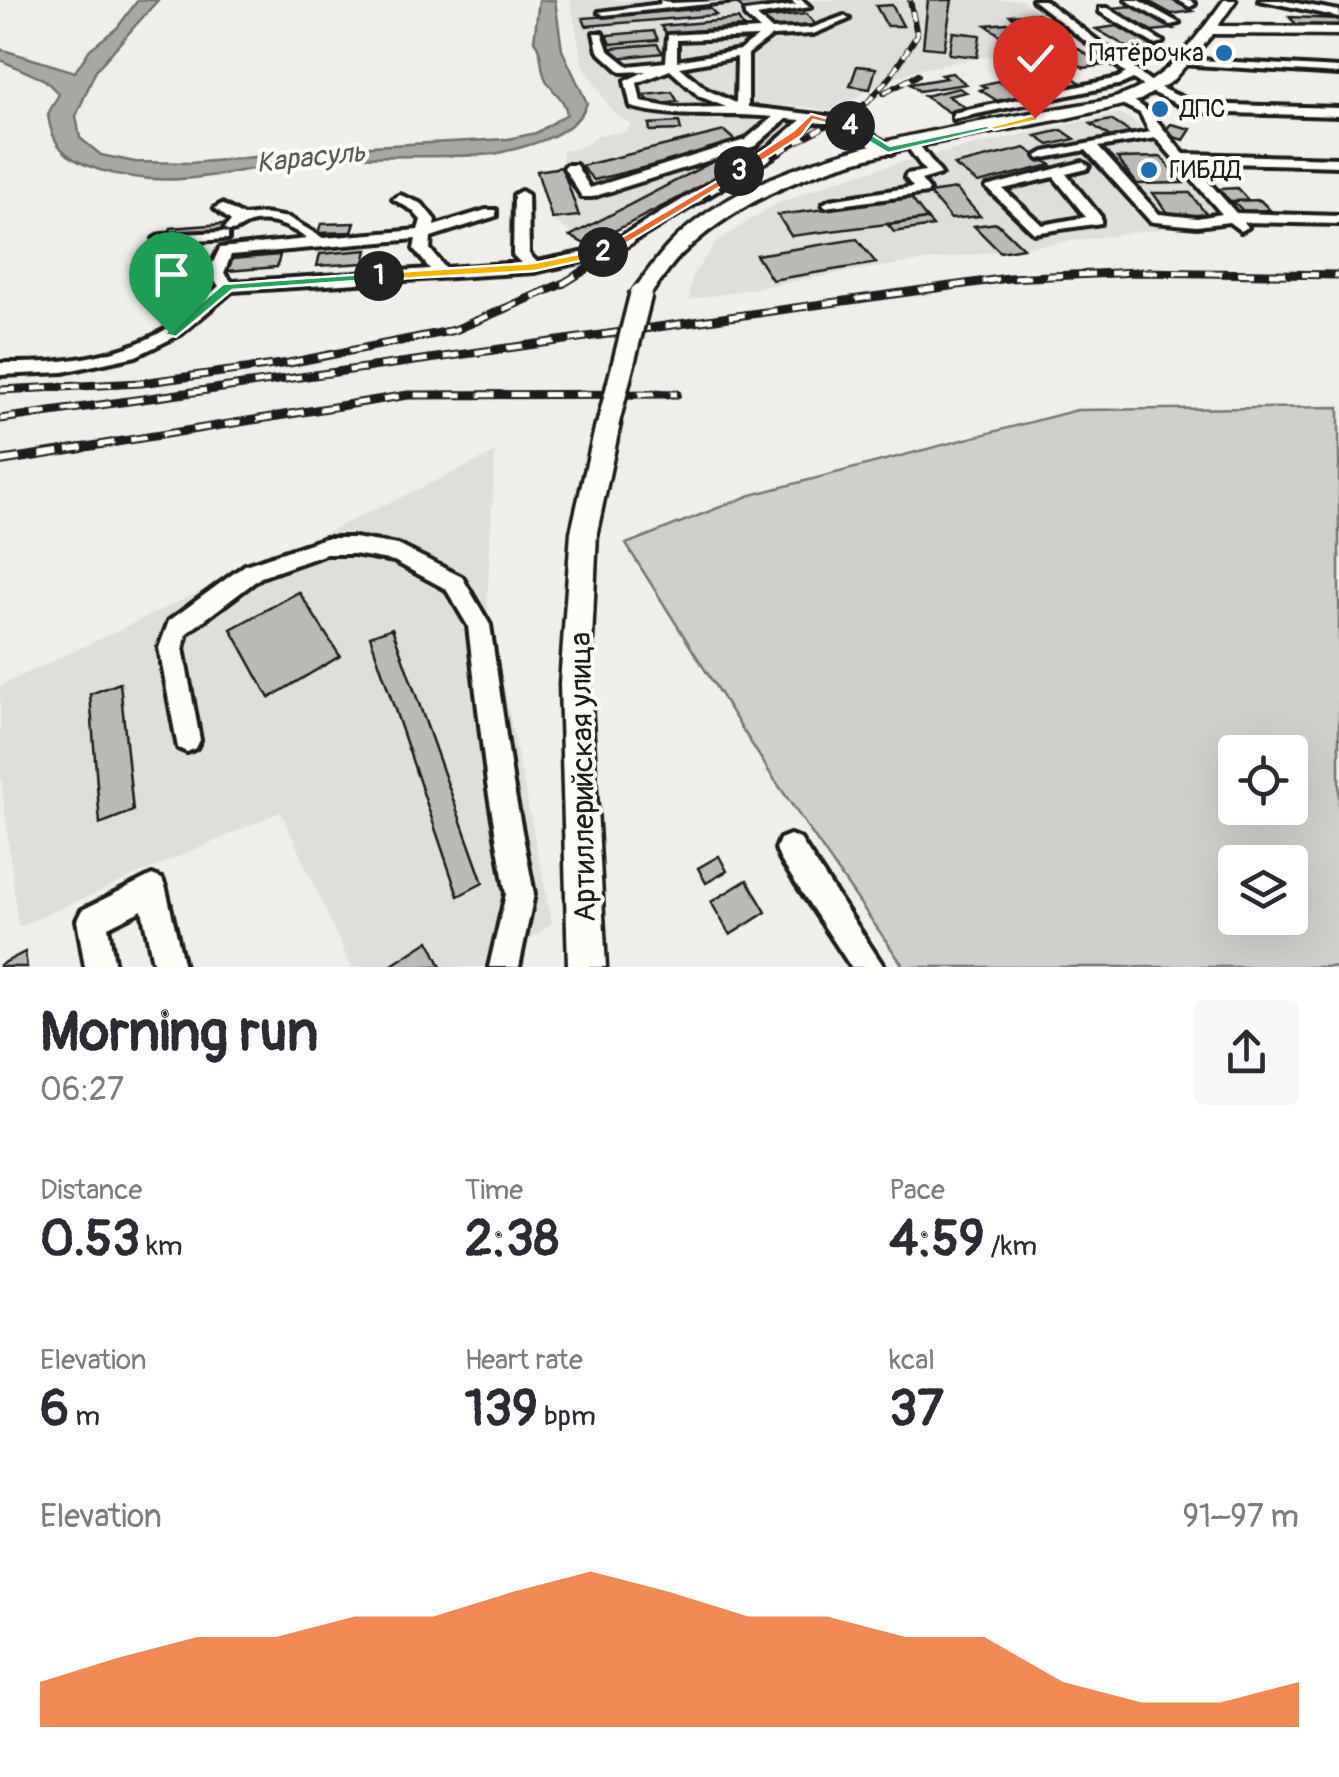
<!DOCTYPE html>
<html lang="en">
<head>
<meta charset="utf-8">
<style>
  :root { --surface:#fff; --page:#f7f7f7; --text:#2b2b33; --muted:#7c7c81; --accent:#ea580c }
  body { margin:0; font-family:Pangolin,sans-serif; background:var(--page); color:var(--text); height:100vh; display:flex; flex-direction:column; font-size:38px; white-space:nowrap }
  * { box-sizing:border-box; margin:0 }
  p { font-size:32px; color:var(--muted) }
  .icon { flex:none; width:55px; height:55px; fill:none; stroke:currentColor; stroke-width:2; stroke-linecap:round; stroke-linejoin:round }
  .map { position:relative; height:967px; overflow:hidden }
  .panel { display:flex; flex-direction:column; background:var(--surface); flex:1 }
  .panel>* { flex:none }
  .fabs { position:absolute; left:1218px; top:735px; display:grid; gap:20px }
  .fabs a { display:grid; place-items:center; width:90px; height:90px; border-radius:10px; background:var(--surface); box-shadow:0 10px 40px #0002; font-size:50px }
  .pin { position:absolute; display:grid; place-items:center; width:85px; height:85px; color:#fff; margin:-102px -42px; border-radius:50% 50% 50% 0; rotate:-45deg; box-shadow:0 0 10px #0007 }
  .pin .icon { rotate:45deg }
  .km { position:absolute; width:50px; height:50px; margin:-25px; border-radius:50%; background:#222; color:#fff; font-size:28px; line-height:50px; text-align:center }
  .round { display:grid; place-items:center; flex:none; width:105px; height:105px; border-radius:10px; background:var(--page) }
  .headline { display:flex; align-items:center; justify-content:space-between; height:170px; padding:0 40px }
  h1 { font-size:55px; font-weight:700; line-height:75px }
  .stats { display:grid; grid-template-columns:repeat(3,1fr); gap:15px; height:170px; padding:10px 40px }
  .stats div { display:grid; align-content:center }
  .stats b { font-size:50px; font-weight:700 }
  .stats small { font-size:28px; font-weight:400 }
  .stats p { font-size:28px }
  .chart { height:280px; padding:20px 40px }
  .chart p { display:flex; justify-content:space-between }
  .chart svg { width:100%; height:180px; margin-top:10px; fill:var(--accent); opacity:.7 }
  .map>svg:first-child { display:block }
</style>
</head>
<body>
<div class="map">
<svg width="1339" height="967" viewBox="0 0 1339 967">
  <rect width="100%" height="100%" fill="#f0eeea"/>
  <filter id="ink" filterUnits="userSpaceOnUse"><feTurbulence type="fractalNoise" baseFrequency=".01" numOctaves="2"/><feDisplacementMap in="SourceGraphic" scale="20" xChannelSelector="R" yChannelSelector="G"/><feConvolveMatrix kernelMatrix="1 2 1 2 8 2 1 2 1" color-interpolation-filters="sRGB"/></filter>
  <g filter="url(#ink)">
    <!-- built -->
    <g fill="#e0deda">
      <path d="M570 0H1022L1113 66 1030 75 1006 53 914 70 870 89 834 112 803 106 766 105V114L801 118 790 135 735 169 587 245 552 219 537 171 562 167 563 151 585 146 598 135 627 131 630 124 612 111 583 66Z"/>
      <path d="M1120 113 1166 144 1227 220 858 270 689 300 692 276 717 241 774 205 835 181 909 160Z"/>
      <path d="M495 453 487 604 552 923 493 967H351L281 812 18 927 0 768V686Z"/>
    </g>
    <!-- green -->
    <path fill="#d0cfcc" stroke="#767674" stroke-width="2.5" fill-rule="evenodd" d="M1339 407V967H904L770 773 626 544 751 495 1077 410ZM1235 752H1290V808H1235ZM1235 862H1290V918H1235Z"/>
    <!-- water -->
    <path fill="#a8a7a3" stroke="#706f6d" stroke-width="2.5" d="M138 0H158L96 70 76 116 80 138 101 155 135 162 191 163 371 146 508 139 536 133 567 114C565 98 553 93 546 80 539 66 544 53 534 41L539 0H555L562 50 587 103C576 136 525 147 494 154 434 159 372 153 311 160 234 168 179 193 100 170 68 160 52 148 48 114L59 94 45 80 0 60V49L75 72 90 49 117 28Z"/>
    <!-- building -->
    <g fill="#bbbab6" stroke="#1c1c1c" stroke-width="2.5">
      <path d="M782 0 789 7 744 11 738 4Z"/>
      <path d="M928 0H952L944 49 923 47Z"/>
      <path d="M1146 0H1171L1193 11 1172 14Z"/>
      <path d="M892 5 903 26H887L876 6Z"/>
      <path d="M1132 6 1173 29 1152 31 1112 8Z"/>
      <path d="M710 8 716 15 586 26 583 18Z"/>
      <path d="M1038 13 1055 26 1027 28 1010 15Z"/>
      <path d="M806 14 816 25 769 29 760 19Z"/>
      <path d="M1289 17 1339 19V27L1297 25Z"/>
      <path d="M738 19 743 27 666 33 661 26Z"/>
      <path d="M1007 23 1022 34 1001 36 986 25Z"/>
      <path d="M1117 26 1155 48 1134 51 1096 29Z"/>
      <path d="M654 31 658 40 611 44 607 35Z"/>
      <path d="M953 32 980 35 977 57 949 54Z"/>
      <path d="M1037 43 1071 67 1050 69 1016 45Z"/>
      <path d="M657 44 663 53 616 58 611 48Z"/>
      <path d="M1071 44 1103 65 1084 68 1052 46Z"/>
      <path d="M857 66 876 68 870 89 850 86Z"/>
      <path d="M952 73 966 84 919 91 910 84 946 78 941 75Z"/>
      <path d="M1068 74 1082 84 1061 86 1048 77Z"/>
      <path d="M1048 77 1061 86 1028 91 1014 81Z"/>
      <path d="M998 81 1025 98 1001 103 980 90 986 88 981 85Z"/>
      <path d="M959 88 966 92 948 96 975 114 958 118 924 96Z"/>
      <path d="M672 92 678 102 651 105 645 95Z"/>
      <path d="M1111 120 1136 136 1115 140 1091 124Z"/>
      <path d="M679 122 681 130 650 131 649 124Z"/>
      <path d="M1171 124 1191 129 1184 140 1162 134Z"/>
      <path d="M1062 130 1075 139 1049 145 1036 136Z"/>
      <path d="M724 131 739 144 594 180 581 166Z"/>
      <path d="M1025 148 1051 165 978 183 954 165Z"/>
      <path d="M1161 157 1183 183 1137 184 1117 158Z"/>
      <path d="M716 160 735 169 587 245 570 236Z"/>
      <path d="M1205 166H1230L1238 175H1213Z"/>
      <path d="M562 167 579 216 552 219 537 171Z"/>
      <path d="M1237 188 1249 201 1232 203 1218 189Z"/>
      <path d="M956 189 980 216 951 219 929 193Z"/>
      <path d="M1153 193H1190L1209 218H1171Z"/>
      <path d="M911 198 927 219 791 236 778 215Z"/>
      <path d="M1260 200 1270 210 1243 211 1233 201Z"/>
      <path d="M927 219 933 226 894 232 888 225Z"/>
      <path d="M355 223 352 232 318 233 321 224Z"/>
      <path d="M997 223 1023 248 1000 252 974 226Z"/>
      <path d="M224 224 221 231 168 235 171 228Z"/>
      <path d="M857 239 876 263 772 280 756 255Z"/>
      <path d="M367 250 364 263 317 266 320 254Z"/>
      <path d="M193 251 182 277 148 279 160 253Z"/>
      <path d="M280 255 277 267 227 271 231 259Z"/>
      <path d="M299 592 340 656 269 698 231 629Z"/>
      <path d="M392 628 483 883 458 896 370 636Z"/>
      <path d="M120 683 133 811 100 824 90 694Z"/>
      <path d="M719 856 727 871 706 883 698 868Z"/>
      <path d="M747 880 766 912 730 935 711 902Z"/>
      <path d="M429 941 441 967H389Z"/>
      <path d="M25 952 27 967H0V965Z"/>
    </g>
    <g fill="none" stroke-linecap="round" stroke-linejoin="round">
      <!-- minor casing -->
      <g stroke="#1c1c1c" stroke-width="8">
        <g id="minor">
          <path d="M660 0 671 3 745 0 604 15 599 12 661 4Z"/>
          <path d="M791 0H802L810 7 757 16 772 30 812 28 844 16 849 19 813 34 772 36 748 54V107L843 118 893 147V153H883L836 124 813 122 779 153 611 255 534 272 232 291 181 334 136 356 63 372 0 375V363C55 364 114 359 163 331 183 319 201 302 219 286L208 273 220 248 307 239C291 227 271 218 250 223 240 226 238 232 227 231L225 228 231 221 215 208 222 204 243 216 263 214 289 218 323 238 418 230 421 220 412 210 393 199 400 195 422 204 435 220 434 226 486 210H496V216L431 237 430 249 445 268 521 263 513 255 514 195 521 191 528 195 529 254 537 262 601 249 769 147 801 120 786 119 755 146 592 197H582L564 168 566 165H576L590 188 745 140 773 117C725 112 678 120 631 107L625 81 646 71 621 72 598 51 594 33H602L608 50 628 66 666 62 668 35 760 30 745 16V12L796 5ZM758 37 740 50 677 61V40ZM737 57 736 103 707 90 680 67ZM670 70 699 96 726 107 674 108 641 102 637 83ZM416 239 414 249 430 269 232 282 224 273 231 255Z"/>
          <path d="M1033 0H1044L1158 87 1196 104 1339 108V116L1194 112 1150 91 1133 79 1122 84 953 119V113L1118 78 1126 73Z"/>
          <path d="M1126 0H1138L1179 23 1170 25Z"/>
          <path d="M1178 0H1190L1195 4 1190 7Z"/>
          <path d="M1259 0H1280L1339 11V17Z"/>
          <path d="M1100 8H1108L1163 42 1154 44 1100 12Z"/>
          <path d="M1183 59 1339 68V74L1179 64 1177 62Z"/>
          <path d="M1122 95C1152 107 1163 131 1184 154L1339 158V166L1191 162 1236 213 1339 216V224L1244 222 1248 227 1241 231 1229 222 1197 226 1155 222 1150 221 1086 150 1039 159 1037 156 1044 152 1150 132 1140 113 1118 102 1116 99ZM1156 138 1222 214 1197 218 1159 214 1098 147Z"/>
          <path d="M912 141 917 142 941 174 921 180 929 190 927 193 825 207 823 204 830 200 913 187 905 177 907 174 925 171 906 145Z"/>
          <path d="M1082 162 1089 166 1087 169 1066 174 1101 217V223L1034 233 986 187ZM1054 177 1086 217 1042 225 1003 189Z"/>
          <path d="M223 232 228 233V239L161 243 154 239 161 235Z"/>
          <path d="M325 538H354L398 545 462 577 490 625 513 784 534 894 519 967H489L506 894 487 784 468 626 446 589 394 561 354 554H326L261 577 187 633 183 648 200 740 196 748 187 752 178 748 159 648 169 621 245 565Z"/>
          <path d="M790 835 800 839 884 967H851L780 859 776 849 780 839Z"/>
          <path d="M152 875 162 879 166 889 184 967H154L142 910 108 927 115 967H85L77 920 82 910Z"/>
        </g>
      </g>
      <!-- major casing -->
      <g stroke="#1c1c1c" stroke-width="7">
        <g id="major">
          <path d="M1224 0H1236L1218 26 1339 27V35L1213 34 1172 81 1140 100C987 145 810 137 686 250 671 263 660 282 648 298L641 300 631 294C643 278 655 260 669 245 765 145 975 125 1107 100 1163 87 1192 44 1224 0Z"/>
          <path d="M608 416 620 424 597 532 590 684 606 967H568L560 684 571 532 596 424Z"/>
        </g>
      </g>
      <!-- minor -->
      <use href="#minor" fill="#fdfcf7" fill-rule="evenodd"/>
      <!-- major -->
      <use href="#major" fill="#fdfcf7" fill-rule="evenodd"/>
      <!-- rail-far2 casing -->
      <g stroke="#1c1c1c" stroke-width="6">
        <g id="rail-far2">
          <path d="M884 93 918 75"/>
          <path d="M591 266 745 171 867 103 891 76 917 35 910 0"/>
        </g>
      </g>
      <!-- rail-far1 casing -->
      <g stroke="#1c1c1c" stroke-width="9">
        <g id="rail-far1">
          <path d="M0 390 141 383 289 363 455 330 564 283 595 264"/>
          <path d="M0 419 1008 278 1137 272 1339 275"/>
          <path d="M67 450 408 395 677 394"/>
        </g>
      </g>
      <!-- rail casing -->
      <g stroke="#1c1c1c" stroke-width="10">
        <path id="rail" d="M0 461 82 448"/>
      </g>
      <!-- rail-far2 -->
      <use href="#rail-far2" stroke="#fdfcf7" stroke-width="4" stroke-dasharray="10" stroke-linecap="butt"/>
      <!-- rail-far1 -->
      <use href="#rail-far1" stroke="#fdfcf7" stroke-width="5" stroke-dasharray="16" stroke-linecap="butt"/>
      <!-- rail -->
      <use href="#rail" stroke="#fdfcf7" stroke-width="6" stroke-dasharray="20" stroke-linecap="butt"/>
      <!-- major-bridge casing -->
      <g stroke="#1c1c1c" stroke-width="28" stroke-linecap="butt">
        <path id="major-bridge" d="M608 424 641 294"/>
      </g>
      <!-- major-bridge -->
      <use href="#major-bridge" stroke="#fdfcf7" stroke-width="21"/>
    </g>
  </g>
  <!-- split-1 -->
  <path fill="#22a559" stroke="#fff" stroke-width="2.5" d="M379 273 386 276 384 279 232 290 176 337 164 334 223 284Z"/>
  <!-- split-2 -->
  <path fill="#f5b400" stroke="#fff" stroke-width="2.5" d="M603 249 607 255 534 271 379 280 373 276 379 273 534 263Z"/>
  <!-- split-3 -->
  <path fill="#f0652b" stroke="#fff" stroke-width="2.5" d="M739 168 743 173 607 255 597 252Z"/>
  <!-- split-4 -->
  <path fill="#f0652b" stroke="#fff" stroke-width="2.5" d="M811 114 855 126 850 129 813 120 801 136 743 173H735V169L793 131Z"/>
  <!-- split-5 -->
  <path fill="#22a559" stroke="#fff" stroke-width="2.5" d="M846 124H854L890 146 994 124 999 127 888 153 846 128Z"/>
  <!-- split-6 -->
  <path fill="#f5b400" stroke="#fff" stroke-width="2.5" d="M1035 115 1039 120 994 130 989 127Z"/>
  <!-- markers -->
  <g fill="#1f6fb2" stroke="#fdfcf7" stroke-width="4">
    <circle cx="1224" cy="53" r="10"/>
    <circle cx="1160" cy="109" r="10"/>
    <circle cx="1149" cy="170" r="10"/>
  </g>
  <g text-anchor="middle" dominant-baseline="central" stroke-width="8" stroke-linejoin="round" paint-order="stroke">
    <!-- far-poi labels -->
    <g font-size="25" fill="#1c1c1c" stroke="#fdfcf7" text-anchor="start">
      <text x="1204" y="53" text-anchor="end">Пятёрочка</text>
      <text x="1180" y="109">ДПС</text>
      <text x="1169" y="170">ГИБДД</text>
    </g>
    <!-- far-water labels -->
    <g font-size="28" font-style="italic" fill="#5b5b59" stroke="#fdfcf7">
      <text transform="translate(311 158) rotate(-6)">Карасуль</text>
    </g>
    <!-- street labels -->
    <g font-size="30" fill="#1c1c1c" stroke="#fdfcf7">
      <text transform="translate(583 777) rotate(-91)">Артиллерийская улица</text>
    </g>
  </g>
</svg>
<div class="fabs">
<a><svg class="icon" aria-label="locate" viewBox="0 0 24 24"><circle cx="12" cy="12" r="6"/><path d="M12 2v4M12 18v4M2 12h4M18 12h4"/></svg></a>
<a><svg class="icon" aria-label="layers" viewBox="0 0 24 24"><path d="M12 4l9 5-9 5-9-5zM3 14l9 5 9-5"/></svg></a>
</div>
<div class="pin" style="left:171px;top:334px;background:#1e9e55"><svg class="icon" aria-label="arrive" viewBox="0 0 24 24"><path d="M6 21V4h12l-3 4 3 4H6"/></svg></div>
<div class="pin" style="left:1035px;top:118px;background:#d93025"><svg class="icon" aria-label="check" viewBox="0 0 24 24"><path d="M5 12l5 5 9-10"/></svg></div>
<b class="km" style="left:379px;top:276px">1</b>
<b class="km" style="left:603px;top:252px">2</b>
<b class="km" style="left:739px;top:171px">3</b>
<b class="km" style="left:850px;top:126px">4</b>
</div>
<section class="panel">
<div class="headline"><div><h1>Morning run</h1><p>06:27</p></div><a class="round"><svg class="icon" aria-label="share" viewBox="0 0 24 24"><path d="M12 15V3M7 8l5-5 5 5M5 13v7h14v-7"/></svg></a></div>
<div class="stats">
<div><p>Distance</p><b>0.53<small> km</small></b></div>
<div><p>Time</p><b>2:38</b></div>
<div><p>Pace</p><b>4:59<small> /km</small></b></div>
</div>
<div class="stats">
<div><p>Elevation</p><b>6<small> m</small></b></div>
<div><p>Heart rate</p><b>139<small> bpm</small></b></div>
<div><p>kcal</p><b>37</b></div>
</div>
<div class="chart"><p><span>Elevation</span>91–97 m</p>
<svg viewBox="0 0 160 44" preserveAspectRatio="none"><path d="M0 44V33L10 27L20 22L30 22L40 17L50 17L60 11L70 6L80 11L90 17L100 17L110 22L120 22L130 33L140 38L150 38L160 33V44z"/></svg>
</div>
</section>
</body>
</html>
